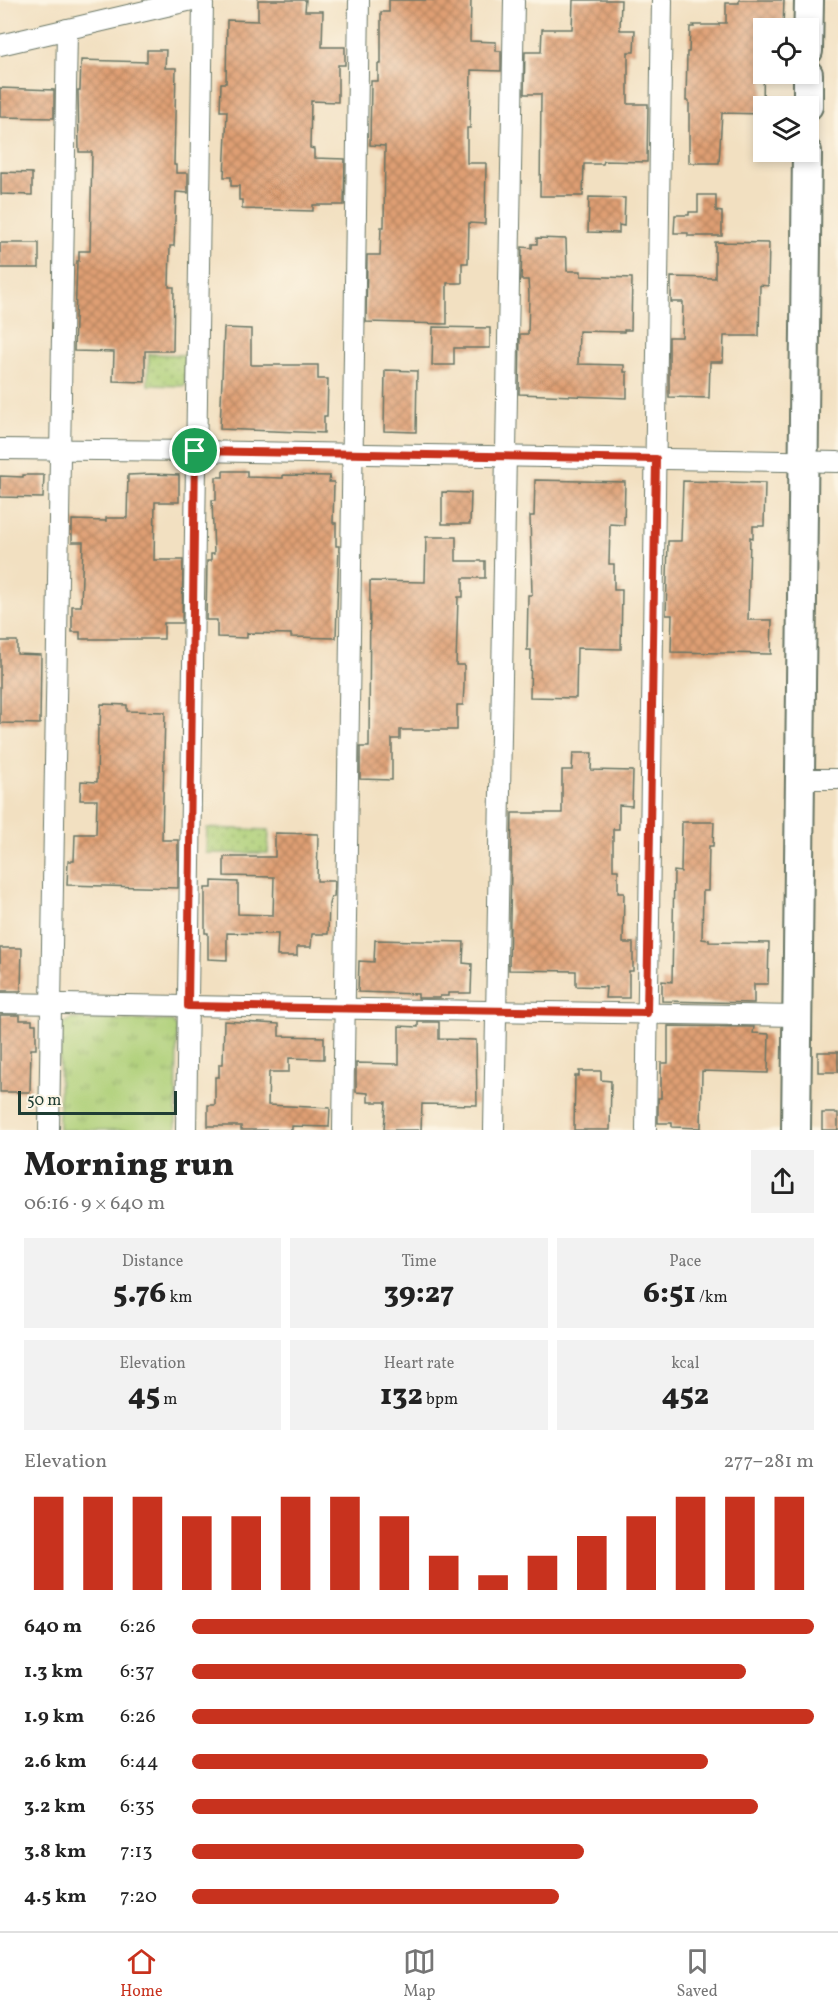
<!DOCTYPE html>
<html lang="en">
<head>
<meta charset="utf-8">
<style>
  :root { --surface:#fff; --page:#f2f2f2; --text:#222; --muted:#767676; --line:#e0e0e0; --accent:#c8321e }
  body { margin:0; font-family:Vollkorn,serif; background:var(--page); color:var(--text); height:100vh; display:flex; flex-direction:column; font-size:22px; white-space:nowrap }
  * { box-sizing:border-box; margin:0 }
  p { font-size:20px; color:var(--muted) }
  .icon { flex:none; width:33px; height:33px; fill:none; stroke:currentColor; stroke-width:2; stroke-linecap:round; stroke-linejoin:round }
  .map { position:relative; height:1130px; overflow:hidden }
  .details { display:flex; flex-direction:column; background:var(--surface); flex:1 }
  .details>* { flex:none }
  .tools { position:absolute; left:753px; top:18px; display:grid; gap:12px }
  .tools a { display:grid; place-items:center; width:66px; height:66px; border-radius:0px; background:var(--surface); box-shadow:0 3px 9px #0003; font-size:30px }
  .scale { position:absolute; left:18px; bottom:15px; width:159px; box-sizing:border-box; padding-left:6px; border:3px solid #1f3d34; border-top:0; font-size:16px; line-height:21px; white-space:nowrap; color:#1f3d34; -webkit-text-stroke:4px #fcf5e5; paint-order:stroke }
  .pin { position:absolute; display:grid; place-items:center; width:51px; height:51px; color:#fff; margin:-26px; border:3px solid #fff; border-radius:50%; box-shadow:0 2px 6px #0007 }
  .round { display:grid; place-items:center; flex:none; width:63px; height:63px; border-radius:0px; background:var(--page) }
  .overview { display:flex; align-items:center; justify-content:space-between; height:102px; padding:0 24px }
  h1 { font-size:33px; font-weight:800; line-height:45px }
  .metrics { display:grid; grid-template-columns:repeat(3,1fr); gap:9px; height:102px; padding:6px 24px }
  .metrics div { display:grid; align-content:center; border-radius:0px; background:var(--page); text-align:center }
  .metrics b { font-size:30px; font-weight:800 }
  .metrics small { font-size:16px; font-weight:400 }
  .metrics p { font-size:16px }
  .chart { height:168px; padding:12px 24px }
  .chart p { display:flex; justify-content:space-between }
  .chart svg { width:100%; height:108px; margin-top:6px; stroke:var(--accent); stroke-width:6 }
  ul { padding:0 24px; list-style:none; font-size:20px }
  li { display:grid; grid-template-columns:96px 72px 1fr; align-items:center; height:45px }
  li i { height:15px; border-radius:8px; background:var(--accent) }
  .tabs { display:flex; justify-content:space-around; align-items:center; height:84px; border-top:2px solid var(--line); background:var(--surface); font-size:16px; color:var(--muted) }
  .tabs a { display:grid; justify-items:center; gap:3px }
  .tabs .current { color:var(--accent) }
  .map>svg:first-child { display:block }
</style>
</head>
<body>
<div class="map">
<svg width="838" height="1130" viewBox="0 0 838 1130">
  <defs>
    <pattern id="park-tufts" width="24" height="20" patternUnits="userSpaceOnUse" patternTransform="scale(1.5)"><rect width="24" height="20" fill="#adcf77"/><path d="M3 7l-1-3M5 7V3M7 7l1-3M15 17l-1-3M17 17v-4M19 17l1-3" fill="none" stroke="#8ca962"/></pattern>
    <pattern id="garden-dots" width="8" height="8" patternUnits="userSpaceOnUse" patternTransform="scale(1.5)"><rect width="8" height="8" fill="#adcf77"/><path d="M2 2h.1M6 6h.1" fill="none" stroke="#8ca962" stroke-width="1.8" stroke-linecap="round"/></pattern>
    <pattern id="building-cross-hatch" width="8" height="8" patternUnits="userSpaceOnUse" patternTransform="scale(1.5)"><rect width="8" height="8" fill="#df9f73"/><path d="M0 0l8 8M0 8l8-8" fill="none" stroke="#b4835f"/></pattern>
  </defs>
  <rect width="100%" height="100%" fill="#fcf5e5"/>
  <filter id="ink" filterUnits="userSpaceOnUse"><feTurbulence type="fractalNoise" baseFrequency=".0167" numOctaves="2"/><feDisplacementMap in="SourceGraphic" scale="12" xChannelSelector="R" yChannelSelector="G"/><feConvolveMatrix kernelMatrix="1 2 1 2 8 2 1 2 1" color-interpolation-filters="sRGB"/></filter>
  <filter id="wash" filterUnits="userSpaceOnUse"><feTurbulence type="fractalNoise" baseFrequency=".008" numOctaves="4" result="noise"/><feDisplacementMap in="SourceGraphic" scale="24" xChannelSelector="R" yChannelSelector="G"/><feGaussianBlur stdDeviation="1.35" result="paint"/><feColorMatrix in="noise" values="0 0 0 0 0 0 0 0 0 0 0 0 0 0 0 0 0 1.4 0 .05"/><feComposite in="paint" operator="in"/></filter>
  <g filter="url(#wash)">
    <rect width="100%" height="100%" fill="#f2e0c1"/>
    <!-- park -->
    <path fill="url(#park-tufts)" stroke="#668656" stroke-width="1.5" d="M71 1019 172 1021 177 1028 176 1130H59L60 1026Z"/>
    <!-- garden -->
    <g fill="url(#garden-dots)" stroke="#668656" stroke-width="1.5">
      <path d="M149 354 185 355V386L148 385Z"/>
      <path d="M207 828 269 830 268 853H206Z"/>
    </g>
    <g id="blocks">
      <!-- building -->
      <g fill="url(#building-cross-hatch)">
        <path d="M258 0H306L305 11H323L322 47H345V65H338V102L311 101 310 148 314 149V158L345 159 344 205H313V211L242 209V200H239V186H231V177H224L227 111H220L221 83H226L227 20 258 21Z"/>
        <path d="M389 0H471L470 41 496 42V51H501V71L471 70 470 128H467V163H486L485 224 469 223 468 263H462V283H447V324L366 322 367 255H380L381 227H384L385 146 370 145 371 81H378V64H381V12H389Z"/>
        <path d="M573 0H621L620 30H635L634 52H628V104H648L647 162 604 161 603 164H584L583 196H540L541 94H524L525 52H541L542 29H572Z"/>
        <path d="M739 0H784L783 28H764L763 114 722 113 719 163H689V101H686L687 52H689L690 27H694L693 25H719V23H726V3H739Z"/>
        <path d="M147 50H166L165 68H176L174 165H176V173H188V193L176 192 174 246H170L169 287H174L173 351H145V382L113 381 114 352 74 351 77 261H79V251H90L92 152H79L78 90H80L81 60 147 62Z"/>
        <path d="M0 88 54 90V118L0 117Z"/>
        <path d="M1 172 32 173V195L1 194Z"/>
        <path d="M698 195H716V211L722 212V236H688V233H674L675 215H689V212H698Z"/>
        <path d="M589 197 625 198 624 226 619 225V233L588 232Z"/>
        <path d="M537 238 566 239 567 271H581V276L632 278 631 330H624V332L579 331 578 364 624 365V372H627V398L519 394 520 334H528L529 295 528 280H521L522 247 532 248V244H537Z"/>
        <path d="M715 242 769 243 768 286 760 285 759 336H724L723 362H710L709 398 669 397V337H682L683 302H671V277L715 278Z"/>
        <rect x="0" y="243" width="39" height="25"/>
        <path d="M433 327 490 328V348H454V365H432Z"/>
        <path d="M224 328 251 329V365H318V379H328L327 416H324V433L220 429Z"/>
        <path d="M385 370 417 371 416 432 384 431Z"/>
        <path d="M223 471H247V477L283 478V475L330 476 329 482H334L333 523H336V546H339L336 638 291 637V634L247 633V638L217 637V620H206L207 561H211V554H214L212 500H216V477H223Z"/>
        <path d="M151 474 179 475V502H155L154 560H183L182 623H164V639H80V632H72V606H81L83 542H72V520L106 521V518H127L128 475Z"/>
        <path d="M23 475H44L43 498 0 497V476L23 477Z"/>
        <path d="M535 480 625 482 624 525 610 524 609 564H614V590H622L621 649 577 648 576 698 530 697 531 650H527L528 595H532L530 516H534Z"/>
        <path d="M683 481 765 483 764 526H753V538L750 537 748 620H772L771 654 671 652 672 615H666L668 541H681Z"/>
        <path d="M442 492 471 493 470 524H442Z"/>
        <path d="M426 537H456V561H485V578H463V597H458L456 665H464V686L463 705H457V730H400V739H392V780L360 779V747H369L370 581 425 582Z"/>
        <path d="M0 641H17V654L41 655 40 724 0 723Z"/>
        <path d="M101 704 127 705V711L165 712 162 840H178V888L67 885 68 861H74L75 834H96L97 800H80L81 781 97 782 98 726H100Z"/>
        <path d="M573 753H592L591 770 633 771 632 806 619 805V829H613V870H618V893H624L623 943H633V971H629V998H605L606 987 576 986V971L509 970 512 813H562V770H572Z"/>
        <path d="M682 822H714L713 846H709L708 891H703L702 939 709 940V942L769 943 768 984H754V1003L662 1001V981L672 982 674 871 681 872Z"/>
        <path d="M275 833 318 834 317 881H335L334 897H331L329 904 328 934H312L311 947H297V956H277L278 934 227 933V960L208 959V933H205V888H212V881L238 882V914L273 915 274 877 224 876V857H275Z"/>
        <path d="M375 940 464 942 463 963 472 964 471 993H448V996H440V998H418V994L358 992 359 961 374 962Z"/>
        <path d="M0 948H22L21 991H0Z"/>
        <path d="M0 1015H20V1020H32V1024H36V1049H31L30 1092H0Z"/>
        <path d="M224 1021 279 1024V1036L324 1037V1059L289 1058V1072H269L268 1105 330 1108 329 1127 292 1126V1130H241V1126H208V1105H215V1077H219V1064H223Z"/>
        <path d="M418 1022H439V1039L476 1040 477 1105 422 1104 421 1130H384L386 1102H368V1093L356 1092V1063L399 1064V1026L418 1027Z"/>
        <path d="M668 1026 754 1027 753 1033 769 1034 768 1073 702 1071 701 1128 672 1127V1123H658V1098H661V1063H668Z"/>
        <rect x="818" y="1052" width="20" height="20"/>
        <path d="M579 1071H601V1080L611 1081 610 1130H574L575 1076H579Z"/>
        <rect x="822" y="1113" width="16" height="17"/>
      </g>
    </g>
  </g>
  <g filter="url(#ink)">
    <use href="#blocks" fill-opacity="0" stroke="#697665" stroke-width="1.5"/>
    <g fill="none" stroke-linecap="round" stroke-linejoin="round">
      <!-- street casing -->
      <g stroke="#697665" stroke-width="22">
        <g id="street">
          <path d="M0 45 192 0"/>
          <path d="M0 449 195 451 838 462"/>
          <path d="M800 779H838"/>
          <path d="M0 1003 797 1016"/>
          <path d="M49 1130 67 29"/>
          <path d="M186 1130 203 0"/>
          <path d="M343 1130 359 0"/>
          <path d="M494 1130 514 0"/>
          <path d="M646 1130 662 0"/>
        </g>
      </g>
      <!-- secondary casing -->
      <g stroke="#697665" stroke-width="32">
        <g id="secondary">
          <path d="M808 51 809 0"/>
          <path d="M808 106V74"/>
          <path d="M796 1130 807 152"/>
        </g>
      </g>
      <!-- street -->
      <use href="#street" stroke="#fff" stroke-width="20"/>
      <!-- secondary -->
      <use href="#secondary" stroke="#fff" stroke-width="28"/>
    </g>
  </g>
  <g fill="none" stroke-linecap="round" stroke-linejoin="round" filter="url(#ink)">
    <!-- route casing -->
    <g stroke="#fff" stroke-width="12">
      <path id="route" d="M195 451 656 459 647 1013 188 1006Z"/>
    </g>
    <!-- route -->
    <use href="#route" stroke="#c8321e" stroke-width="8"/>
  </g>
</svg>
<div class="tools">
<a><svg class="icon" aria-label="locate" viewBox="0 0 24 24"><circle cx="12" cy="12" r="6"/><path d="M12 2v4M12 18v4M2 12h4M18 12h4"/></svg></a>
<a><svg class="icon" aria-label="layers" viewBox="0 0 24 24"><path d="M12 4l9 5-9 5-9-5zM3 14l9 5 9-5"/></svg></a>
</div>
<div class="scale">50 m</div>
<div class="pin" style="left:195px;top:451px;background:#1e9e55"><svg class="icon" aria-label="arrive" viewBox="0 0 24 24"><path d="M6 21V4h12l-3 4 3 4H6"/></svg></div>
</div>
<section class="details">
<div class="overview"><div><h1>Morning run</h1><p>06:16 · 9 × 640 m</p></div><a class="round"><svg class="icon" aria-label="share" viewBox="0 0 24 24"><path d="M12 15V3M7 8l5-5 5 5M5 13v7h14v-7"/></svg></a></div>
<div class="metrics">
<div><p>Distance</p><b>5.76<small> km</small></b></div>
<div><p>Time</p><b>39:27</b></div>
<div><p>Pace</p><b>6:51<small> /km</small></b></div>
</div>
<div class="metrics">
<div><p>Elevation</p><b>45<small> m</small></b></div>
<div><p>Heart rate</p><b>132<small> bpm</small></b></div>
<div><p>kcal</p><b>452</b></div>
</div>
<div class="chart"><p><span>Elevation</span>277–281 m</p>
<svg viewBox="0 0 160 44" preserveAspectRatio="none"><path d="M5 44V6M15 44V6M25 44V6M35 44V14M45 44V14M55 44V6M65 44V6M75 44V14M85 44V30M95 44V38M105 44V30M115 44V22M125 44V14M135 44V6M145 44V6M155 44V6"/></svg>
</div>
<ul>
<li><b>640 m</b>6:26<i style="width:100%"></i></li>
<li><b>1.3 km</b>6:37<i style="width:89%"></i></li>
<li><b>1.9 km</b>6:26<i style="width:100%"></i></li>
<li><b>2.6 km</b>6:44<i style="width:83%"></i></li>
<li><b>3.2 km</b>6:35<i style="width:91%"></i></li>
<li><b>3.8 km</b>7:13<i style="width:63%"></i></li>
<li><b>4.5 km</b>7:20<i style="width:59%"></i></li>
</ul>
</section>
<nav class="tabs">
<a class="current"><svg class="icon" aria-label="home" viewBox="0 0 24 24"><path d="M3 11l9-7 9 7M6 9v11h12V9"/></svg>Home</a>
<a><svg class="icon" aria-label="map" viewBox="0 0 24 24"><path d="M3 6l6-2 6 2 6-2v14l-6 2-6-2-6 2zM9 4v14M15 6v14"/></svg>Map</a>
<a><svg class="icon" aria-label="saved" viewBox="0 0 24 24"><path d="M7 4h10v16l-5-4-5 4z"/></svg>Saved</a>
</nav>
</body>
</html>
